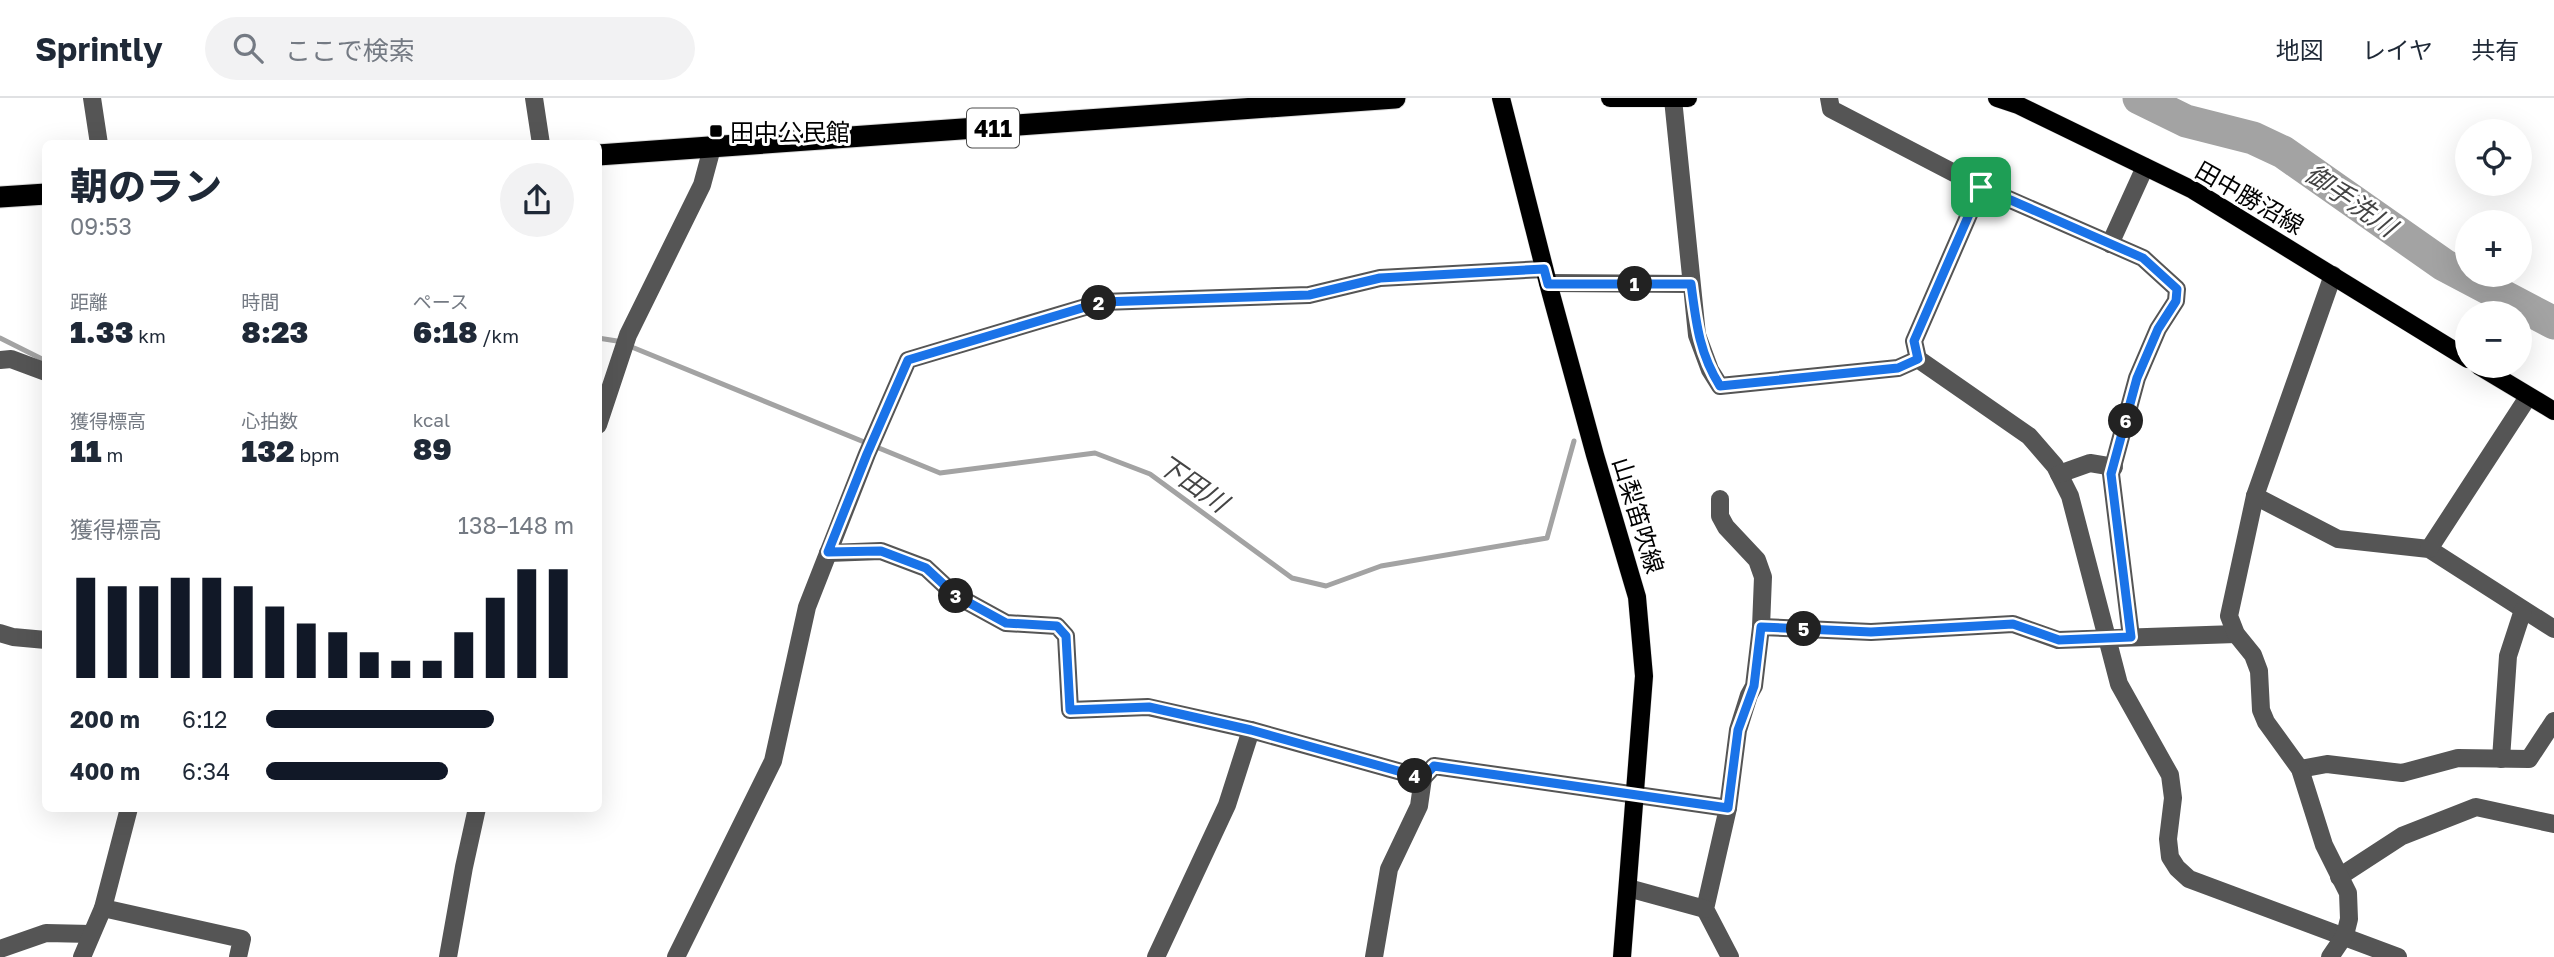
<!DOCTYPE html>
<html lang="ja">
<head>
<meta charset="utf-8">
<style>
  :root { --surface:#fff; --page:#f2f2f3; --text:#1f2937; --muted:#747a83; --line:#e0e1e3; --accent:#111827 }
  body { margin:0; font-family:"Golos Text","Noto Sans JP",sans-serif; background:var(--page); color:var(--text); height:100vh; display:flex; flex-direction:column; font-size:26px; white-space:nowrap }
  * { box-sizing:border-box; margin:0 }
  p { font-size:23px; color:var(--muted) }
  .icon { flex:none; width:38px; height:38px; fill:none; stroke:currentColor; stroke-width:2; stroke-linecap:round; stroke-linejoin:round }
  .map { position:relative; flex:1; overflow:hidden }
  .drawer { position:absolute; left:42px; top:42px; width:560px; height:672px; display:flex; flex-direction:column; background:var(--surface); border-radius:10px; box-shadow:0 7px 28px #0002 }
  .drawer>* { flex:none }
  .controls { position:absolute; left:2455px; top:21px; display:grid; gap:14px }
  .controls a { display:grid; place-items:center; width:77px; height:77px; border-radius:50%; background:var(--surface); box-shadow:0 7px 28px #0002; font-size:35px }
  .pin { position:absolute; display:grid; place-items:center; width:60px; height:60px; color:#fff; margin:-30px; border-radius:14px; box-shadow:0 4px 10px #0006 }
  .km { position:absolute; width:35px; height:35px; margin:-18px; border-radius:50%; background:#222; color:#fff; font-size:19px; line-height:35px; text-align:center }
  .round { display:grid; place-items:center; flex:none; width:74px; height:74px; border-radius:37px; background:var(--page) }
  .summary { display:flex; align-items:center; justify-content:space-between; height:119px; padding:0 28px }
  h1 { font-size:38px; font-weight:800; line-height:52px }
  .stats { display:grid; grid-template-columns:repeat(3,1fr); gap:10px; height:119px; padding:7px 28px }
  .stats div { display:grid; align-content:center }
  .stats b { font-size:30px; font-weight:800 }
  .stats small { font-size:19px; font-weight:400 }
  .stats p { font-size:19px }
  .chart { height:196px; padding:14px 28px }
  .chart p { display:flex; justify-content:space-between }
  .chart svg { width:100%; height:126px; margin-top:7px; stroke:var(--accent); stroke-width:6 }
  ul { padding:0 28px; list-style:none; font-size:23px }
  li { display:grid; grid-template-columns:112px 84px 1fr; align-items:center; height:52px }
  li i { height:18px; border-radius:9px; background:var(--accent) }
  header { display:flex; align-items:center; gap:42px; box-sizing:border-box; height:98px; padding:0 35px; background:var(--surface); border-bottom:2px solid var(--line) }
  header strong { font-size:33px }
  nav { display:flex; gap:38px; margin-inline-start:auto; font-size:24px }
  .search { width:490px; height:63px; background:var(--page); display:flex; align-items:center; gap:18px; box-sizing:border-box; padding:0 24px; border-radius:38px; color:var(--muted); font-size:26px }
  .map>svg:first-child { display:block }
</style>
</head>
<body>
<header>
<strong>Sprintly</strong>
<div class="search"><svg class="icon" aria-label="search" viewBox="0 0 24 24"><circle cx="10" cy="10" r="6"/><path d="M15 15l6 6"/></svg>ここで検索</div>
<nav><a>地図</a><a>レイヤ</a><a>共有</a></nav>
</header>
<div class="map">
<svg width="2554" height="859" viewBox="0 0 2554 859">
  <rect width="100%" height="100%" fill="#fff"/>
  <g fill="none" stroke-linecap="round" stroke-linejoin="round">
    <!-- stream -->
    <g stroke="#a3a3a3" stroke-width="5">
      <path d="M0 240 46 263"/>
      <path d="M598 240 617 243 940 375 1095 355 1150 376 1292 480 1326 488 1381 468 1547 440 1574 343"/>
    </g>
    <!-- river -->
    <path stroke="#a3a3a3" stroke-width="33" d="M2139 0 2186 23 2253 40 2283 54 2444 167 2554 225"/>
    <!-- major casing -->
    <g stroke="#dbdbdb" stroke-width="19">
      <g id="major">
        <path d="M1501 0 1548 185 1595 357 1637 499 1644 578 1622 859"/>
        <path d="M1610 0H1688"/>
        <path d="M1997 0 2018 7 2193 92 2468 261"/>
        <path d="M2479 268 2554 313"/>
      </g>
    </g>
    <!-- highway casing -->
    <g stroke="#dbdbdb" stroke-width="23">
      <g id="highway">
        <path d="M598 57 1395 0"/>
        <path d="M0 99 46 96"/>
      </g>
    </g>
    <!-- minor -->
    <g stroke="#555" stroke-width="18">
      <path d="M92 0 99 46"/>
      <path d="M534 0 541 46"/>
      <path d="M1829 0 1831 11 1981 89 2143 160 2177 191 2176 203 2158 231 2137 280 2111 376 2131 539"/>
      <path d="M1673 1 1697 237 1710 272 1720 288 1898 270 1918 261 2029 338 2055 368 2070 398 2119 586 2170 677 2173 700 2168 741 2170 759 2177 770 2189 781 2398 859"/>
      <path d="M2110 146 2145 69"/>
      <path d="M1548 185 1691 186"/>
      <path d="M1918 261 1914 243 1981 89"/>
      <path d="M0 262 11 261 46 274"/>
      <path d="M598 327 628 237 702 87 712 50"/>
      <path d="M2059 376 2090 365 2114 369"/>
      <path d="M2255 398 2338 441 2429 451 2554 531"/>
      <path d="M1720 401V418L1726 429 1757 462 1763 479 1761 529 1754 588 1749 597 1738 632 1728 710 1705 811 1730 859"/>
      <path d="M2429 451 2528 299"/>
      <path d="M828 455 881 453 926 470 955 497 1006 525 1057 528 1066 538 1070 612 1148 609 1251 632"/>
      <path d="M1761 529 1871 534 2013 526 2058 542 2236 536"/>
      <path d="M0 535 13 539 46 542"/>
      <path d="M2501 661 2508 558 2523 512"/>
      <path d="M2300 671 2327 666 2402 675 2458 660 2529 661 2554 623"/>
      <path d="M2339 779 2402 738 2476 709 2554 726"/>
      <path d="M1628 790 1705 811"/>
      <path d="M103 810 242 841 238 859"/>
      <path d="M0 851 46 835 91 836"/>
      <path d="M82 859 103 810 129 710"/>
      <path d="M448 859 464 769 477 710"/>
      <path d="M676 859 773 663 807 509 867 356 908 262 1102 204 1309 197 1380 180 1544 171"/>
      <path d="M1156 859 1227 707 1251 632 1423 680 1434 668 1728 710"/>
      <path d="M1374 859 1389 771 1419 708 1423 680"/>
      <path d="M2330 859 2345 837 2349 821 2348 795 2324 747 2300 671 2266 624 2261 612 2259 573 2253 557 2236 536 2229 518 2255 398 2333 177"/>
    </g>
    <!-- major -->
    <use href="#major" stroke="#000" stroke-width="18"/>
    <!-- highway -->
    <use href="#highway" stroke="#000" stroke-width="21"/>
  </g>
  <g fill="none" stroke-linecap="round" stroke-linejoin="round">
    <!-- route casing -->
    <g stroke="#fff" stroke-width="14">
      <path id="route" d="M1981 89 2143 160 2177 191 2176 203 2158 231 2137 280 2111 376 2131 539 2059 542 2013 526 1871 534 1761 529 1754 588 1738 632 1728 710 1434 668 1423 680 1251 632 1149 609 1070 612 1066 538 1057 528 1006 525 955 497 926 470 881 453 828 454 867 356 908 262 1102 204 1309 197 1380 180 1544 171 1548 186H1691C1696 224 1699 255 1720 288L1898 270 1918 261 1914 243Z"/>
    </g>
    <!-- route -->
    <use href="#route" stroke="#1a73e8" stroke-width="9"/>
  </g>
  <!-- markers -->
  <rect fill="#000" stroke="#fff" stroke-width="2.5" x="709" y="26" width="14" height="14" rx="3.5"/>
  <g text-anchor="middle" dominant-baseline="central" stroke-width="6" stroke-linejoin="round" paint-order="stroke">
    <!-- shield labels -->
    <rect fill="#fff" stroke="#4c4c4c" stroke-width="2" x="967" y="10.5" width="52" height="39" rx="5"/>
    <g font-size="23" font-weight="bold" fill="#000">
      <text x="993" y="30">411</text>
    </g>
    <!-- poi labels -->
    <g font-size="24" fill="#000" stroke="#fff" text-anchor="start">
      <text x="730" y="33">田中公民館</text>
    </g>
    <!-- street labels -->
    <g font-size="24" fill="#000" stroke="#fff">
      <text transform="translate(2250 99) rotate(30)">田中勝沼線</text>
      <text transform="translate(1639 417) rotate(73)">山梨笛吹線</text>
    </g>
    <!-- water labels -->
    <g font-size="26" font-style="italic" fill="#444" stroke="#fff">
      <text transform="translate(2351 102) rotate(35)">御手洗川</text>
      <text transform="translate(1193 385) rotate(35)">下田川</text>
    </g>
  </g>
</svg>
<div class="controls">
<a><svg class="icon" aria-label="locate" viewBox="0 0 24 24"><circle cx="12" cy="12" r="6"/><path d="M12 2v4M12 18v4M2 12h4M18 12h4"/></svg></a>
<a>+</a>
<a>−</a>
</div>
<div class="pin" style="left:1981px;top:89px;background:#1e9e55"><svg class="icon" aria-label="arrive" viewBox="0 0 24 24"><path d="M6 21V4h12l-3 4 3 4H6"/></svg></div>
<b class="km" style="left:1635px;top:186px">1</b>
<b class="km" style="left:1099px;top:205px">2</b>
<b class="km" style="left:956px;top:498px">3</b>
<b class="km" style="left:1415px;top:678px">4</b>
<b class="km" style="left:1804px;top:531px">5</b>
<b class="km" style="left:2126px;top:323px">6</b>
<section class="drawer">
<div class="summary"><div><h1>朝のラン</h1><p>09:53</p></div><a class="round"><svg class="icon" aria-label="share" viewBox="0 0 24 24"><path d="M12 15V3M7 8l5-5 5 5M5 13v7h14v-7"/></svg></a></div>
<div class="stats">
<div><p>距離</p><b>1.33<small> km</small></b></div>
<div><p>時間</p><b>8:23</b></div>
<div><p>ペース</p><b>6:18<small> /km</small></b></div>
</div>
<div class="stats">
<div><p>獲得標高</p><b>11<small> m</small></b></div>
<div><p>心拍数</p><b>132<small> bpm</small></b></div>
<div><p>kcal</p><b>89</b></div>
</div>
<div class="chart"><p><span>獲得標高</span>138–148 m</p>
<svg viewBox="0 0 160 44" preserveAspectRatio="none"><path d="M5 44V9M15 44V12M25 44V12M35 44V9M45 44V9M55 44V12M65 44V19M75 44V25M85 44V28M95 44V35M105 44V38M115 44V38M125 44V28M135 44V16M145 44V6M155 44V6"/></svg>
</div>
<ul>
<li><b>200 m</b>6:12<i style="width:74%"></i></li>
<li><b>400 m</b>6:34<i style="width:59%"></i></li>
</ul>
</section>
</div>
</body>
</html>
